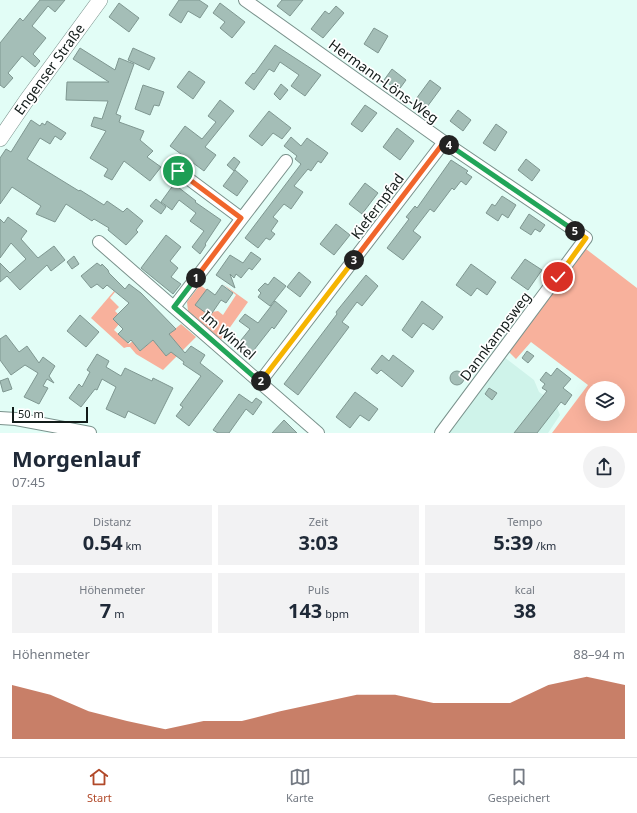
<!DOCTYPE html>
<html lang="de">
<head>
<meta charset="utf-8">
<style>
  :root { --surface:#fff; --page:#f2f2f3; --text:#1f2937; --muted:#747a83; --line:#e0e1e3; --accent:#b14929 }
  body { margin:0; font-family:"Noto Sans",sans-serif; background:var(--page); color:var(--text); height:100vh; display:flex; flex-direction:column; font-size:15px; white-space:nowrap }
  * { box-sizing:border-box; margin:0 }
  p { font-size:13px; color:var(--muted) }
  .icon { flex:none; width:22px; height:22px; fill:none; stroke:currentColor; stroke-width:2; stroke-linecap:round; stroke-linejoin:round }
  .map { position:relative; height:433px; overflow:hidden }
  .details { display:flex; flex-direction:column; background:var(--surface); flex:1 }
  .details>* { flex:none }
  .fabs { position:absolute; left:585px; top:381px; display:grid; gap:8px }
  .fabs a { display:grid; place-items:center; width:40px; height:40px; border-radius:50%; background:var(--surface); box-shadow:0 4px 16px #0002; font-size:20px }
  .scale { position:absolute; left:12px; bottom:10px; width:76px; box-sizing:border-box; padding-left:4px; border:2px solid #121b19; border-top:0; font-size:11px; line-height:14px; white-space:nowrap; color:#121b19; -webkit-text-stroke:3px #fff; paint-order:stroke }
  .pin { position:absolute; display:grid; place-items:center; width:34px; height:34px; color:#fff; margin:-17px; border:2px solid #fff; border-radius:50%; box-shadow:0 1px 4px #0007 }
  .km { position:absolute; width:20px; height:20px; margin:-10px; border-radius:50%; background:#222; color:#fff; font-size:11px; line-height:20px; text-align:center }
  .round { display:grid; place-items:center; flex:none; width:42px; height:42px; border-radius:21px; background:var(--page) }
  .headline { display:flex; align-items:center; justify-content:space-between; height:68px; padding:0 12px }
  h1 { font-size:22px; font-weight:700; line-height:30px }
  .stats { display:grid; grid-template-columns:repeat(3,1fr); gap:6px; height:68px; padding:4px 12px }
  .stats div { display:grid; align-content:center; border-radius:0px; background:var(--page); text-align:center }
  .stats b { font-size:20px; font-weight:700 }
  .stats small { font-size:11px; font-weight:400 }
  .stats p { font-size:11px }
  .chart { height:112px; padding:8px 12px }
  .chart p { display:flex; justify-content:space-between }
  .chart svg { width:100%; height:72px; margin-top:4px; fill:var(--accent); opacity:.7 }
  .menu { display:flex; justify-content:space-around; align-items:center; height:56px; border-top:1px solid var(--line); background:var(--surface); font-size:11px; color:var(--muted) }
  .menu a { display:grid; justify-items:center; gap:2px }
  .menu .on { color:var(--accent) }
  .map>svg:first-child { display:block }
</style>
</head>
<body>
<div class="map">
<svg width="637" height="433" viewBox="0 0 637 433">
  <rect width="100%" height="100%" fill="#e2fdf6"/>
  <!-- built -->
  <path fill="#cff3ea" d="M504 357 534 380 539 392 555 403 560 415 548 433H448Z"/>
  <!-- green -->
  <g fill="#f8b19c" fill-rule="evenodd">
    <path d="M586 249 637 288V433H552L588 385 531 342 516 359 509 352ZM592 388H618V414H592Z"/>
    <path d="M223 284 248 302 221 340 188 311 187 302 200 285 207 290 196 305 212 312 218 311 223 315 236 295Z"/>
    <path d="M114 291 115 292 110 298 119 307 115 311 118 314 119 324 114 330 129 344 134 340 136 346 140 351 167 329 170 333 181 324 196 337 163 370 136 354 130 347H127L124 348 91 318Z"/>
  </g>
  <!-- building -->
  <g fill="#a4beb7" stroke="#7f9791">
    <path d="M40 0H65L55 12 48 6 32 26 46 38 33 54 40 61 35 67 22 56 8 73 13 78 4 88 0 85V43L20 18 23 21Z"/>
    <path d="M179 0H199L208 6 200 18 188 11 181 23 169 15Z"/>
    <path d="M282 0H303L290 16 277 6Z"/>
    <path d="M119 3 139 18 129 32 109 17Z"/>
    <path d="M220 3 245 22 232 38 220 28 225 22 213 13Z"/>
    <path d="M336 6 344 13 323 38 311 29 325 11 329 14Z"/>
    <path d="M374 28 388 36 378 53 364 44Z"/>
    <path d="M275 45 321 75 305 96 291 86 299 75 280 62 274 72 269 69 254 90 245 83 253 73 254 74Z"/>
    <path d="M80 48 115 70 119 58 134 64 116 114 121 116 119 122 144 131 140 140 153 151 147 157 161 167 150 181 124 161 112 180 104 176 108 169 90 158 106 131 91 126 94 117 102 119 108 101 66 100 67 82H109L73 59Z"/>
    <path d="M133 48 155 58 149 70 128 60Z"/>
    <path d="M392 69 406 80 398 91 384 80Z"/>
    <path d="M189 71 205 82 193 99 177 87Z"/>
    <path d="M430 80 441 88 427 107 416 99Z"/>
    <path d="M281 84 288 90 280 100 274 94Z"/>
    <path d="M143 85 164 92 159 106 154 105 150 115 135 109Z"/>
    <path d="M220 100 234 111 205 147 216 155 204 171 170 146 185 126 202 139 216 122 208 116Z"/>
    <path d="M365 105 377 113 362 132 351 124Z"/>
    <path d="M458 110 471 120 463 131 450 121Z"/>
    <path d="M269 111 291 128 282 139 273 133 262 146 249 136Z"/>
    <path d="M31 120 40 126 42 123 45 125 47 121 66 133 61 140 55 136 50 144 40 138 27 159 79 191 80 190 104 205 107 201 123 212 127 208 143 221 136 230 138 232 126 245 108 230 109 228 94 219 92 221 66 204 55 222 36 214 41 206 12 187 0 204V158L6 149 11 152Z"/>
    <path d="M496 124 507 132 495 151 483 143Z"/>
    <path d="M397 128 414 141 400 160 383 147Z"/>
    <path d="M291 137 301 146 307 138 328 153 321 163 318 161 311 171 308 169 294 186 303 192 291 209 284 204 273 217 278 221 271 231 275 234 270 240 266 238 258 248 245 238 301 164 295 159 297 156 284 146Z"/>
    <path d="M234 157 240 162 234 171 227 165Z"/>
    <path d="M526 159 540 170 532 181 518 170Z"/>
    <path d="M451 160 468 171 466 173 472 177 466 185 461 181 454 190 452 188 434 212 430 209 413 231 421 237 403 260 387 248 409 219 406 217 415 206 417 208Z"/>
    <path d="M235 170 248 181 237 196 223 186Z"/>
    <path d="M365 183 378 193 362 214 349 204Z"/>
    <path d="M174 184 196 201 195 202 221 220 205 244 206 245 200 254 192 247 204 231 190 221 196 213 179 200 172 210 161 202Z"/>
    <path d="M502 196 516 205 508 218 502 214 498 221 486 213 492 204 495 206Z"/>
    <path d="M156 199 166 207 161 214 150 206Z"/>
    <path d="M529 214 545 225 540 232 535 229 531 235 520 228Z"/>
    <path d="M8 217 27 231 21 239 38 258 54 246 65 260 51 271 47 265 20 290 7 276 0 282V263L10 273 26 259 11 243 0 258V219L4 223Z"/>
    <path d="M336 224 350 235 334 255 320 244Z"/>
    <path d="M166 235 181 247 170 261 178 268 171 277 181 284 173 294 141 268Z"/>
    <path d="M251 252 261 259 252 270 249 268 241 278 236 274 234 278 230 274 235 288 216 275 230 255 243 263Z"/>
    <path d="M74 256 79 264 72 269 67 262Z"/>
    <path d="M525 259 542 270 528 290 511 278Z"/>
    <path d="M97 263 101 266 102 264 108 270 109 273 125 289 129 284 141 293 176 329 169 334 185 353 191 346 205 355 200 363 223 381 189 426 176 416 183 407 180 405 201 376 183 364 184 362 171 352 166 356 153 340 140 351 131 340 128 343 118 334 123 329 113 319 129 303 107 285 103 289 97 284 91 288 81 276Z"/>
    <path d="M471 264 496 282 487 295 477 288 471 296 456 285Z"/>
    <path d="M299 272 311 282 300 297 287 287Z"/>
    <path d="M366 275 378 286 362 306 357 302 342 322 349 327 298 395 284 384 337 314 336 312Z"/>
    <path d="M274 277 286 286 270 306 258 297 261 293 258 290 265 283 268 285Z"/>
    <path d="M222 285 233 293 226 303 221 300 210 316 195 305 207 289 215 295Z"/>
    <path d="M275 301 287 311 274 329 272 327 250 355 237 345 250 329 239 321 245 314 258 323Z"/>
    <path d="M422 301 443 317 433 330 423 323 412 338 402 330Z"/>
    <path d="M80 315 99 332 86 347 67 331Z"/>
    <path d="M6 335 19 352 27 346 39 363 43 357 55 366 49 376 54 383 47 379 43 386 48 388 39 404 24 397 38 373 25 365 11 375 0 360V339Z"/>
    <path d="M527 351 534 356 528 363 522 358Z"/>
    <path d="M97 354 109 361 106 367 121 376 125 368 152 381 153 378 173 388 155 424 128 411 125 418 106 409 116 387 102 379 97 390 95 389 81 407 69 398 79 384 82 387 90 372 87 370Z"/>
    <path d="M382 355 389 361 393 355 414 371 402 387 381 370 377 374 371 369Z"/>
    <path d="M557 368 571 379 563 388 572 395 565 405 561 402 537 433H514L547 391 542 388 545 384 540 380 546 372 551 376Z"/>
    <circle cx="457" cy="378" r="7"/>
    <path d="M8 378 12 389 3 392 0 381Z"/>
    <path d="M489 388 497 393 492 400 485 394Z"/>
    <path d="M355 392 378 409 369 421 360 415 350 428 336 417Z"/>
    <path d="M239 394 252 403 256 398 262 402 253 415 246 409 229 433H218L213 430Z"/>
    <path d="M284 420 297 433H272Z"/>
  </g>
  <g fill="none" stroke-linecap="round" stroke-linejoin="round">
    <!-- minor casing -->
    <g stroke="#7a928c" stroke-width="14">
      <g id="minor">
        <path d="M245 0 444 142 586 238 441 433"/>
        <path d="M178 171 241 218"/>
        <path d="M99 242 318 433"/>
        <path d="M174 307 286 161"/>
        <path d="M260 382 444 142"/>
        <path d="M0 418 16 419 90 433"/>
      </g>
    </g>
    <!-- tertiary casing -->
    <g stroke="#7a928c" stroke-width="16">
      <path id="tertiary" d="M0 139 26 101 100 0"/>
    </g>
    <!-- minor -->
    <use href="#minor" stroke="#fff" stroke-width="12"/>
    <!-- tertiary -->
    <use href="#tertiary" stroke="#fff" stroke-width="15"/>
  </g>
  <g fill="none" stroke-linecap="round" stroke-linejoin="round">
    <!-- split-1 casing -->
    <g stroke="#fff" stroke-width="8">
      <path id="split-1" d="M178 171 241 218 196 278"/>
    </g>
    <!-- split-2 casing -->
    <g stroke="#fff" stroke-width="8">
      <path id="split-2" d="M196 278 174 307 260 382 261 381"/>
    </g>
    <!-- split-3 casing -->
    <g stroke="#fff" stroke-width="8">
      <path id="split-3" d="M261 381 354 260"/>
    </g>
    <!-- split-4 casing -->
    <g stroke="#fff" stroke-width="8">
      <path id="split-4" d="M354 260 444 142 449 145"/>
    </g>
    <!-- split-5 casing -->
    <g stroke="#fff" stroke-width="8">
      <path id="split-5" d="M449 145 575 231"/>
    </g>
    <!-- split-6 casing -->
    <g stroke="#fff" stroke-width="8">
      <path id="split-6" d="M558 277 586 238 575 231"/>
    </g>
    <!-- split-1 -->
    <use href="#split-1" stroke="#f0652b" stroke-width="5"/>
    <!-- split-2 -->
    <use href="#split-2" stroke="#22a559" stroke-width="5"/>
    <!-- split-3 -->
    <use href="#split-3" stroke="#f5b400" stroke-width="5"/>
    <!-- split-4 -->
    <use href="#split-4" stroke="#f0652b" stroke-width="5"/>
    <!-- split-5 -->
    <use href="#split-5" stroke="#22a559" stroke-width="5"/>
    <!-- split-6 -->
    <use href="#split-6" stroke="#f5b400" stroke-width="5"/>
  </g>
  <g text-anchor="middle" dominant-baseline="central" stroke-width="3.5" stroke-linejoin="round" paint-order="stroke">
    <!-- street labels -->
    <g font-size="14" fill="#121b19" stroke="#fff">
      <text transform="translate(49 69) rotate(-54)">Engenser Straße</text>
      <text transform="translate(384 81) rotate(36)">Hermann-Löns-Weg</text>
      <text transform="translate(377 206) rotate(-53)">Kiefernpfad</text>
      <text transform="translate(229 335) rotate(41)">Im Winkel</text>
      <text transform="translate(495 336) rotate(-53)">Dannkampsweg</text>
    </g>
  </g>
</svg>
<div class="fabs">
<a><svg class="icon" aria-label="layers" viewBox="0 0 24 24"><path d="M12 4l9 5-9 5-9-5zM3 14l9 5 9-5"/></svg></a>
</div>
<div class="scale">50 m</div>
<div class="pin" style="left:178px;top:171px;background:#1e9e55"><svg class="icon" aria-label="arrive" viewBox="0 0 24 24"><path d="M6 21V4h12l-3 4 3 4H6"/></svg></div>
<div class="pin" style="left:558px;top:277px;background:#d93025"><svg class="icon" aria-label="check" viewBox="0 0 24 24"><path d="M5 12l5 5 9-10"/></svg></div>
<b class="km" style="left:196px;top:278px">1</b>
<b class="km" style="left:261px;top:381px">2</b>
<b class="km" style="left:354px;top:260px">3</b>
<b class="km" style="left:449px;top:145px">4</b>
<b class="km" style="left:575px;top:231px">5</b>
</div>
<section class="details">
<div class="headline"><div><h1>Morgenlauf</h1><p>07:45</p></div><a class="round"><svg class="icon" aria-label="share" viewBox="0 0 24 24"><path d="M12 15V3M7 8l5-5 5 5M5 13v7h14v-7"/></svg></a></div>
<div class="stats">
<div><p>Distanz</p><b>0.54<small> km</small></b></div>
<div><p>Zeit</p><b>3:03</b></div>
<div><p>Tempo</p><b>5:39<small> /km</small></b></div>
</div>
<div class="stats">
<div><p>Höhenmeter</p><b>7<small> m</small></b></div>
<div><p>Puls</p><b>143<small> bpm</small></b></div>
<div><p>kcal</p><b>38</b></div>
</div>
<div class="chart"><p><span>Höhenmeter</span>88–94 m</p>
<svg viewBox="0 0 160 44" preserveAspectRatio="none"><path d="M0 44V11L10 17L20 27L30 33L40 38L50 33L60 33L70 27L80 22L90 17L100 17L110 22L120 22L130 22L140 11L150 6L160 11V44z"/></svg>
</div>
</section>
<nav class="menu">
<a class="on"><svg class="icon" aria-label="home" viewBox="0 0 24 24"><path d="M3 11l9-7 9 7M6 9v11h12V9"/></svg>Start</a>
<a><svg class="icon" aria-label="map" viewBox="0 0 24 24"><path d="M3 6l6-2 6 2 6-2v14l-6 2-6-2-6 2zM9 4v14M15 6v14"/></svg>Karte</a>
<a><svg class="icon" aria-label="saved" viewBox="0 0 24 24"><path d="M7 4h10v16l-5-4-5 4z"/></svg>Gespeichert</a>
</nav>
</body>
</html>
